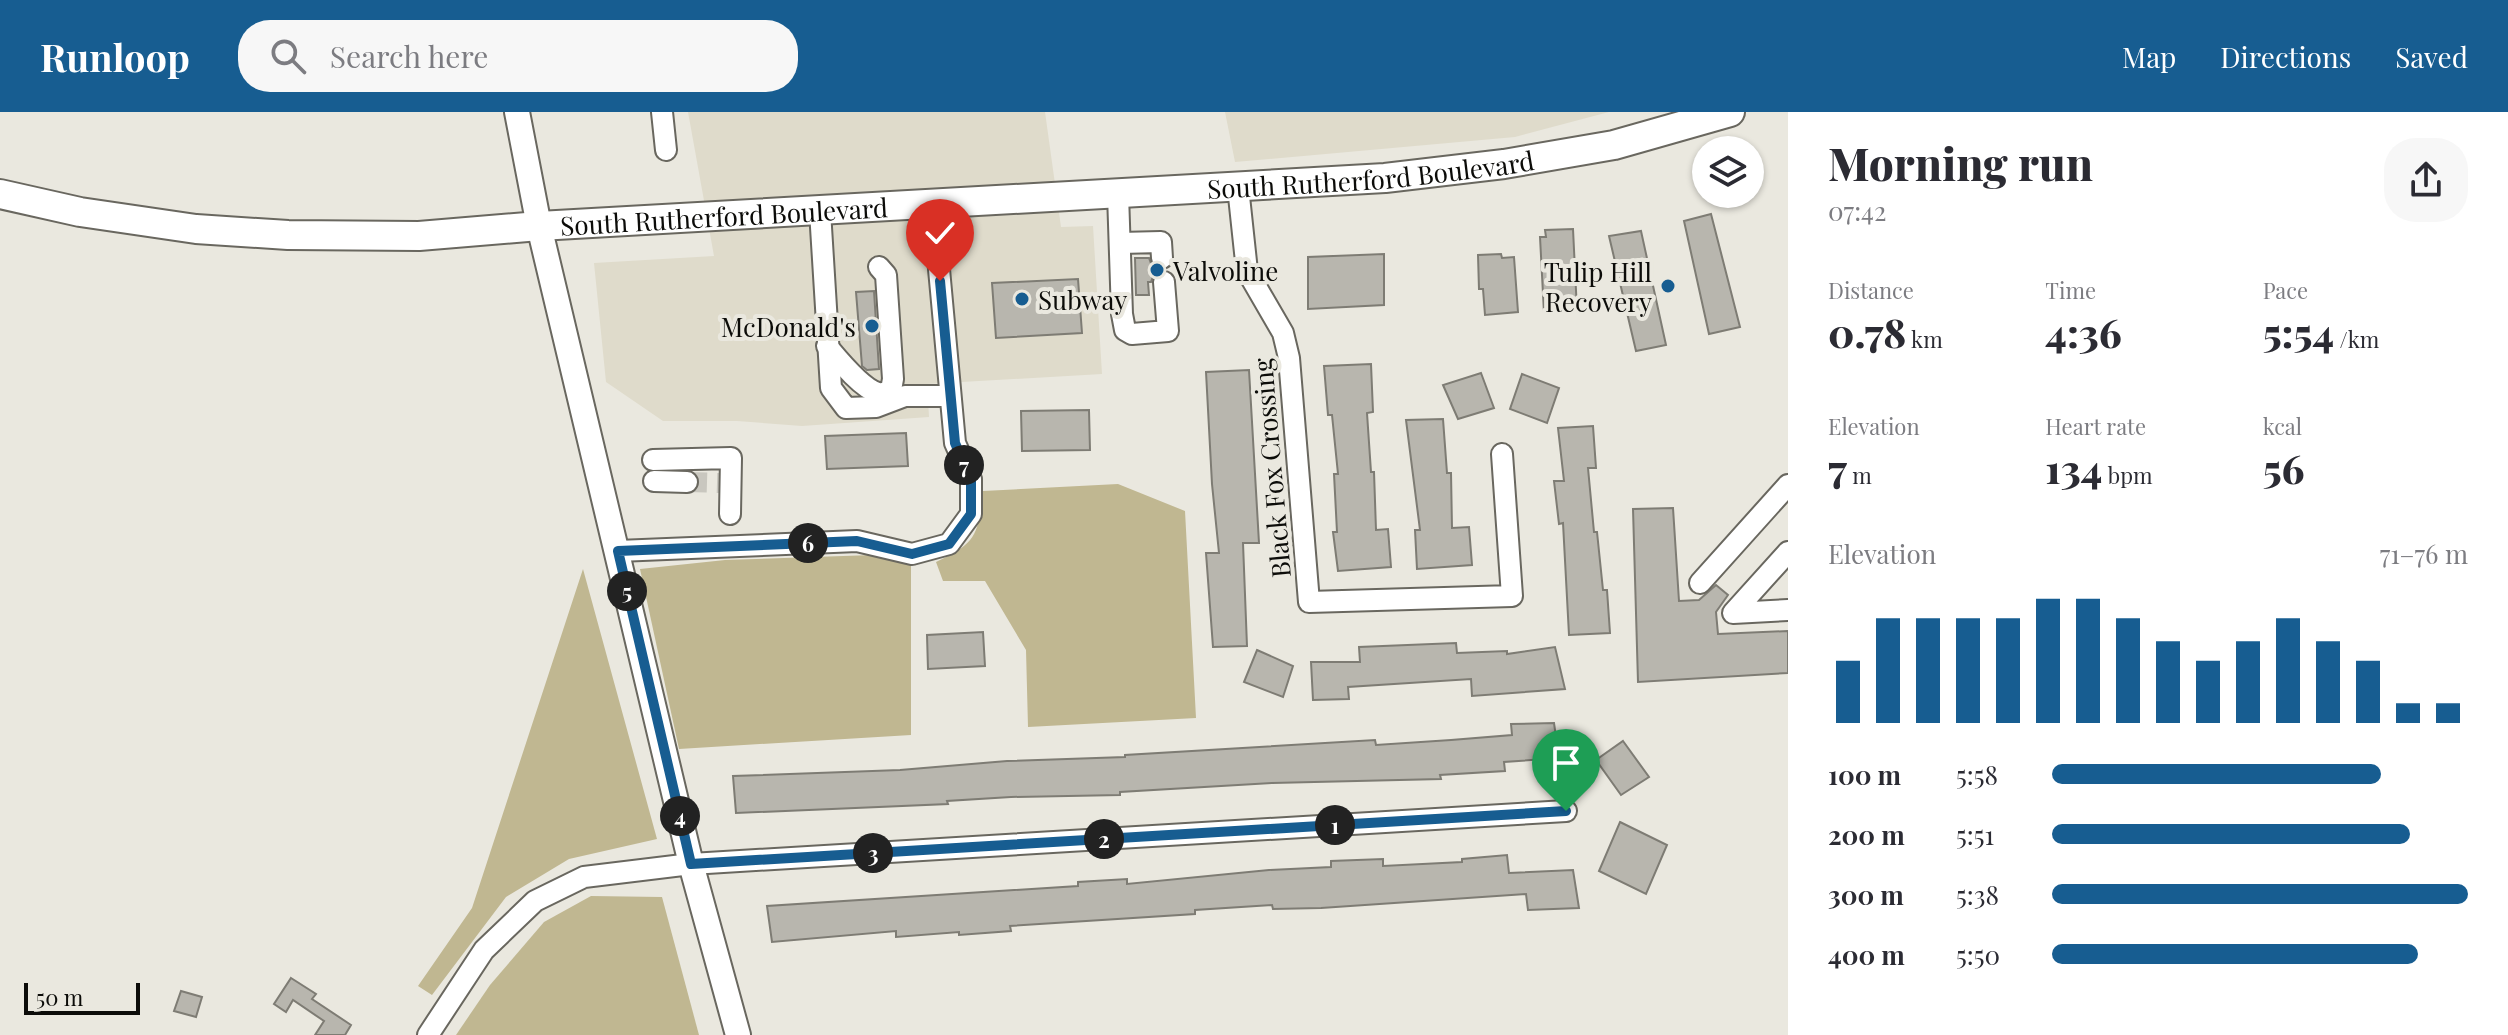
<!DOCTYPE html>
<html lang="en">
<head>
<meta charset="utf-8">
<style>
  :root { --surface:#fff; --page:#f7f7f7; --text:#2b2b33; --muted:#7c7c81; --accent:#175d91 }
  body { margin:0; font-family:"Playfair Display",serif; background:var(--page); color:var(--text); height:100vh; display:flex; flex-direction:column; font-size:30px; white-space:nowrap }
  * { box-sizing:border-box; margin:0 }
  p { font-size:26px; color:var(--muted) }
  .icon { flex:none; width:44px; height:44px; fill:none; stroke:currentColor; stroke-width:2; stroke-linecap:round; stroke-linejoin:round }
  .map { position:relative; flex:1; overflow:hidden }
  .panel { display:flex; flex-direction:column; background:var(--surface); width:720px }
  .panel>* { flex:none }
  .fabs { position:absolute; left:1692px; top:24px; display:grid; gap:16px }
  .fabs a { display:grid; place-items:center; width:72px; height:72px; border-radius:50%; background:var(--surface); box-shadow:0 2px 6px #0004; font-size:40px }
  .scale { position:absolute; left:24px; bottom:20px; width:116px; box-sizing:border-box; padding-left:8px; border:4px solid #0c0c09; border-top:0; font-size:22px; line-height:28px; white-space:nowrap; color:#0c0c09; -webkit-text-stroke:6px #eae8df; paint-order:stroke }
  .pin { position:absolute; display:grid; place-items:center; width:68px; height:68px; color:#fff; margin:-82px -34px; border-radius:50% 50% 50% 0; rotate:-45deg; box-shadow:0 0 8px #0007 }
  .pin .icon { rotate:45deg }
  .km { position:absolute; width:40px; height:40px; margin:-20px; border-radius:50%; background:#222; color:#fff; font-size:22px; line-height:40px; text-align:center }
  .round { display:grid; place-items:center; flex:none; width:84px; height:84px; border-radius:32px; background:var(--page) }
  .head { display:flex; align-items:center; justify-content:space-between; height:136px; padding:0 40px }
  h1 { font-size:44px; font-weight:800; line-height:60px }
  .figures { display:grid; grid-template-columns:repeat(3,1fr); gap:12px; height:136px; padding:8px 40px }
  .figures div { display:grid; align-content:center }
  .figures b { font-size:40px; font-weight:800 }
  .figures small { font-size:22px; font-weight:400 }
  .figures p { font-size:22px }
  .chart { height:224px; padding:16px 40px }
  .chart p { display:flex; justify-content:space-between }
  .chart svg { width:100%; height:144px; margin-top:8px; stroke:var(--accent); stroke-width:6 }
  ul { padding:0 40px; list-style:none; font-size:26px }
  li { display:grid; grid-template-columns:128px 96px 1fr; align-items:center; height:60px }
  li i { height:20px; border-radius:10px; background:var(--accent) }
  header { display:flex; align-items:center; gap:48px; box-sizing:border-box; height:112px; padding:0 40px; background:var(--accent); color:#fff }
  header strong { font-size:38px }
  nav { display:flex; gap:44px; margin-inline-start:auto; font-size:28px }
  .search { width:560px; height:72px; background:var(--page); display:flex; align-items:center; gap:20px; box-sizing:border-box; padding:0 28px; border-radius:32px; color:var(--muted); font-size:30px }
  main { display:flex; flex:1; min-height:0 }
  .map>svg:first-child { display:block }
</style>
</head>
<body>
<header>
<strong>Runloop</strong>
<div class="search"><svg class="icon" aria-label="search" viewBox="0 0 24 24"><circle cx="10" cy="10" r="6"/><path d="M15 15l6 6"/></svg>Search here</div>
<nav><a>Map</a><a>Directions</a><a>Saved</a></nav>
</header>
<main>
<div class="map">
<svg width="1788" height="923" viewBox="0 0 1788 923">
  <rect width="100%" height="100%" fill="#eae8df"/>
  <!-- built -->
  <g fill="#dfdbcb">
    <path d="M688 0H1045L1061 115 1093 114 1102 262 927 272 929 305 802 314 737 309H663L606 270 594 151 714 144Z"/>
    <path d="M1225 0H1609L1515 25 1235 50Z"/>
  </g>
  <!-- green -->
  <g fill="#c0b791">
    <path d="M1118 372 1185 399 1196 606 1028 615 1026 538 985 469H943L936 450C977 431 978 423 983 379Z"/>
    <path d="M873 443 911 453V623L679 637 640 457 725 448Z"/>
    <path d="M583 457 657 727 569 747 506 785 432 883 418 874 472 796Z"/>
    <path d="M591 784 662 785 699 923H456L490 873 544 810Z"/>
  </g>
  <!-- building -->
  <g fill="#b8b6ae" stroke="#7e7c74" stroke-width="2">
    <path d="M1711 102 1740 215 1709 222 1684 109Z"/>
    <path d="M1573 117 1577 199 1544 201 1540 125H1546L1545 118Z"/>
    <path d="M1641 119 1666 233 1636 239 1609 124Z"/>
    <path d="M1384 142V193L1308 197V145Z"/>
    <path d="M1501 142 1502 146 1514 145 1518 200 1485 203 1483 177H1479L1478 143Z"/>
    <path d="M1135 146H1149L1152 154 1159 158 1153 164 1151 170H1148L1149 183H1136Z"/>
    <path d="M1078 167 1082 221 996 226 992 171Z"/>
    <path d="M874 179 879 257 867 258 862 254 856 180Z"/>
    <path d="M1371 252 1373 300 1367 301 1371 360H1374L1376 418 1388 417 1391 455 1338 459 1333 420H1337L1334 362H1338L1332 303H1328L1324 254Z"/>
    <path d="M1249 258 1259 431H1243L1247 534 1213 535 1206 441H1219L1212 372 1206 260Z"/>
    <path d="M1481 261 1494 296 1458 307 1443 273Z"/>
    <path d="M1522 262 1559 276 1547 311 1510 297Z"/>
    <path d="M1089 298 1090 338 1022 339 1021 299Z"/>
    <path d="M1443 307 1447 361H1451L1452 416 1469 415 1472 453 1417 457 1415 418H1420L1406 308Z"/>
    <path d="M1593 314 1596 356H1588L1594 420H1597L1603 478H1607L1610 521 1569 523 1563 411 1559 412 1554 369H1564L1558 316Z"/>
    <path d="M906 321 908 354 827 357 825 324Z"/>
    <path d="M1673 396 1679 489 1699 488 1716 473 1728 483 1716 500 1718 522 1788 519V561L1638 570 1633 397Z"/>
    <path d="M983 520 985 554 928 557 927 523Z"/>
    <path d="M1456 531 1457 541 1507 539V542L1555 535 1565 577 1472 584 1471 567 1348 575 1349 587 1313 588 1311 550H1360L1359 535Z"/>
    <path d="M1257 538 1293 554 1283 585 1244 570Z"/>
    <path d="M1554 611 1559 646 1504 650 1505 659 1440 663 1441 667 1272 671 1120 680V683L1011 685 947 689 948 692 736 701 733 664 900 658 1007 649 1125 645V643L1375 628 1376 633 1451 628 1512 623 1511 612Z"/>
    <path d="M1623 629 1649 665 1621 683 1596 648Z"/>
    <path d="M1620 710 1667 733 1646 782 1599 759Z"/>
    <path d="M1507 743 1509 761 1573 758 1579 796 1528 798 1526 782 1321 796 1273 797 1272 793 1195 798V802L1010 814 1011 819 959 823V820L896 825V819L772 830 767 794 1078 774V770L1127 767V772L1269 758 1331 755V749L1383 747V754L1462 750V747Z"/>
    <path d="M291 866 316 882 312 887 351 913 345 923H315L324 909 293 888 286 900 274 892Z"/>
    <path d="M181 879 202 885 196 905 174 899Z"/>
  </g>
  <g fill="none" stroke-linecap="round" stroke-linejoin="round">
    <!-- minor-tunnel -->
    <path stroke="#c9c7bf" stroke-width="20" stroke-dasharray="20 10" stroke-linecap="butt" d="M687 370 720 371"/>
    <!-- minor casing -->
    <g stroke="#69675f" stroke-width="24">
      <g id="minor">
        <path d="M662 0 666 38"/>
        <path d="M1238 75 1247 159 1283 221 1289 246 1309 490 1512 484 1502 342"/>
        <path d="M1118 82 1122 202 1125 218 1132 222 1168 219 1164 170"/>
        <path d="M820 99 831 276 846 296 876 295 905 284H949"/>
        <path d="M1120 131 1161 130 1162 146"/>
        <path d="M827 234C838 247 861 276 878 281 884 282 886 280 891 278L893 267 886 163 879 155"/>
        <path d="M653 348 731 346 730 402"/>
        <path d="M654 369 687 370"/>
        <path d="M618 439 857 429 912 442 949 432 971 402V367L955 331 933 92"/>
        <path d="M1788 440 1733 501 1788 498"/>
        <path d="M1700 471 1788 373"/>
        <path d="M428 923 484 838 535 789 584 765 691 752 1566 699"/>
      </g>
    </g>
    <!-- major casing -->
    <g stroke="#69675f" stroke-width="28">
      <path id="major" d="M517 0 539 114 691 752 738 923"/>
    </g>
    <!-- highway casing -->
    <g stroke="#69675f" stroke-width="32">
      <g id="highway">
        <path id="s1" d="M0 82 80 100 196 117 288 123 419 124 539 114 1385 66 1504 52 1614 33 1730 0"/>
      </g>
    </g>
    <!-- minor -->
    <use href="#minor" stroke="#fff" stroke-width="20"/>
    <!-- major -->
    <use href="#major" stroke="#fff" stroke-width="24"/>
    <!-- highway -->
    <use href="#highway" stroke="#fff" stroke-width="28"/>
  </g>
  <g fill="none" stroke-linecap="round" stroke-linejoin="round">
    <!-- route casing -->
    <g stroke="#fff" stroke-width="16">
      <path id="route" d="M940 169 955 331 971 367V402L949 432 912 442 857 429 618 439 691 752 1566 699"/>
    </g>
    <!-- route -->
    <use href="#route" stroke="#175d91" stroke-width="10"/>
  </g>
  <!-- markers -->
  <g fill="#175d91" stroke="#eae8df" stroke-width="3">
    <circle cx="1157" cy="158" r="8"/>
    <circle cx="1668" cy="174" r="8"/>
    <circle cx="1022" cy="187" r="8"/>
    <circle cx="872" cy="214" r="8"/>
  </g>
  <g text-anchor="middle" dominant-baseline="central" stroke-width="8" stroke-linejoin="round" paint-order="stroke">
    <!-- street labels -->
    <g font-size="26" fill="#0c0c09" stroke="#eae8df">
      <text stroke="none"><textPath href="#s1" startOffset="1376">South Rutherford Boulevard</textPath></text>
      <text stroke="none"><textPath href="#s1" startOffset="728">South Rutherford Boulevard</textPath></text>
      <text transform="translate(1271 356) rotate(-95)">Black Fox Crossing</text>
    </g>
    <!-- poi labels -->
    <g font-size="26" fill="#0c0c09" stroke="#eae8df" text-anchor="start">
      <text x="1173" y="158">Valvoline</text>
      <text x="1652" y="159" text-anchor="end">Tulip Hill<tspan x="1652" dy="30">Recovery</tspan></text>
      <text x="1038" y="187">Subway</text>
      <text x="856" y="214" text-anchor="end">McDonald's</text>
    </g>
  </g>
</svg>
<div class="fabs">
<a><svg class="icon" aria-label="layers" viewBox="0 0 24 24"><path d="M12 4l9 5-9 5-9-5zM3 14l9 5 9-5"/></svg></a>
</div>
<div class="scale">50 m</div>
<div class="pin" style="left:1566px;top:699px;background:#1e9e55"><svg class="icon" aria-label="arrive" viewBox="0 0 24 24"><path d="M6 21V4h12l-3 4 3 4H6"/></svg></div>
<div class="pin" style="left:940px;top:169px;background:#d93025"><svg class="icon" aria-label="check" viewBox="0 0 24 24"><path d="M5 12l5 5 9-10"/></svg></div>
<b class="km" style="left:1335px;top:713px">1</b>
<b class="km" style="left:1104px;top:727px">2</b>
<b class="km" style="left:873px;top:741px">3</b>
<b class="km" style="left:680px;top:704px">4</b>
<b class="km" style="left:627px;top:479px">5</b>
<b class="km" style="left:808px;top:431px">6</b>
<b class="km" style="left:964px;top:353px">7</b>
</div>
<section class="panel">
<div class="head"><div><h1>Morning run</h1><p>07:42</p></div><a class="round"><svg class="icon" aria-label="share" viewBox="0 0 24 24"><path d="M12 15V3M7 8l5-5 5 5M5 13v7h14v-7"/></svg></a></div>
<div class="figures">
<div><p>Distance</p><b>0.78<small> km</small></b></div>
<div><p>Time</p><b>4:36</b></div>
<div><p>Pace</p><b>5:54<small> /km</small></b></div>
</div>
<div class="figures">
<div><p>Elevation</p><b>7<small> m</small></b></div>
<div><p>Heart rate</p><b>134<small> bpm</small></b></div>
<div><p>kcal</p><b>56</b></div>
</div>
<div class="chart"><p><span>Elevation</span>71–76 m</p>
<svg viewBox="0 0 160 44" preserveAspectRatio="none"><path d="M5 44V25M15 44V12M25 44V12M35 44V12M45 44V12M55 44V6M65 44V6M75 44V12M85 44V19M95 44V25M105 44V19M115 44V12M125 44V19M135 44V25M145 44V38M155 44V38"/></svg>
</div>
<ul>
<li><b>100 m</b>5:58<i style="width:79%"></i></li>
<li><b>200 m</b>5:51<i style="width:86%"></i></li>
<li><b>300 m</b>5:38<i style="width:100%"></i></li>
<li><b>400 m</b>5:50<i style="width:88%"></i></li>
</ul>
</section>
</main>
</body>
</html>
